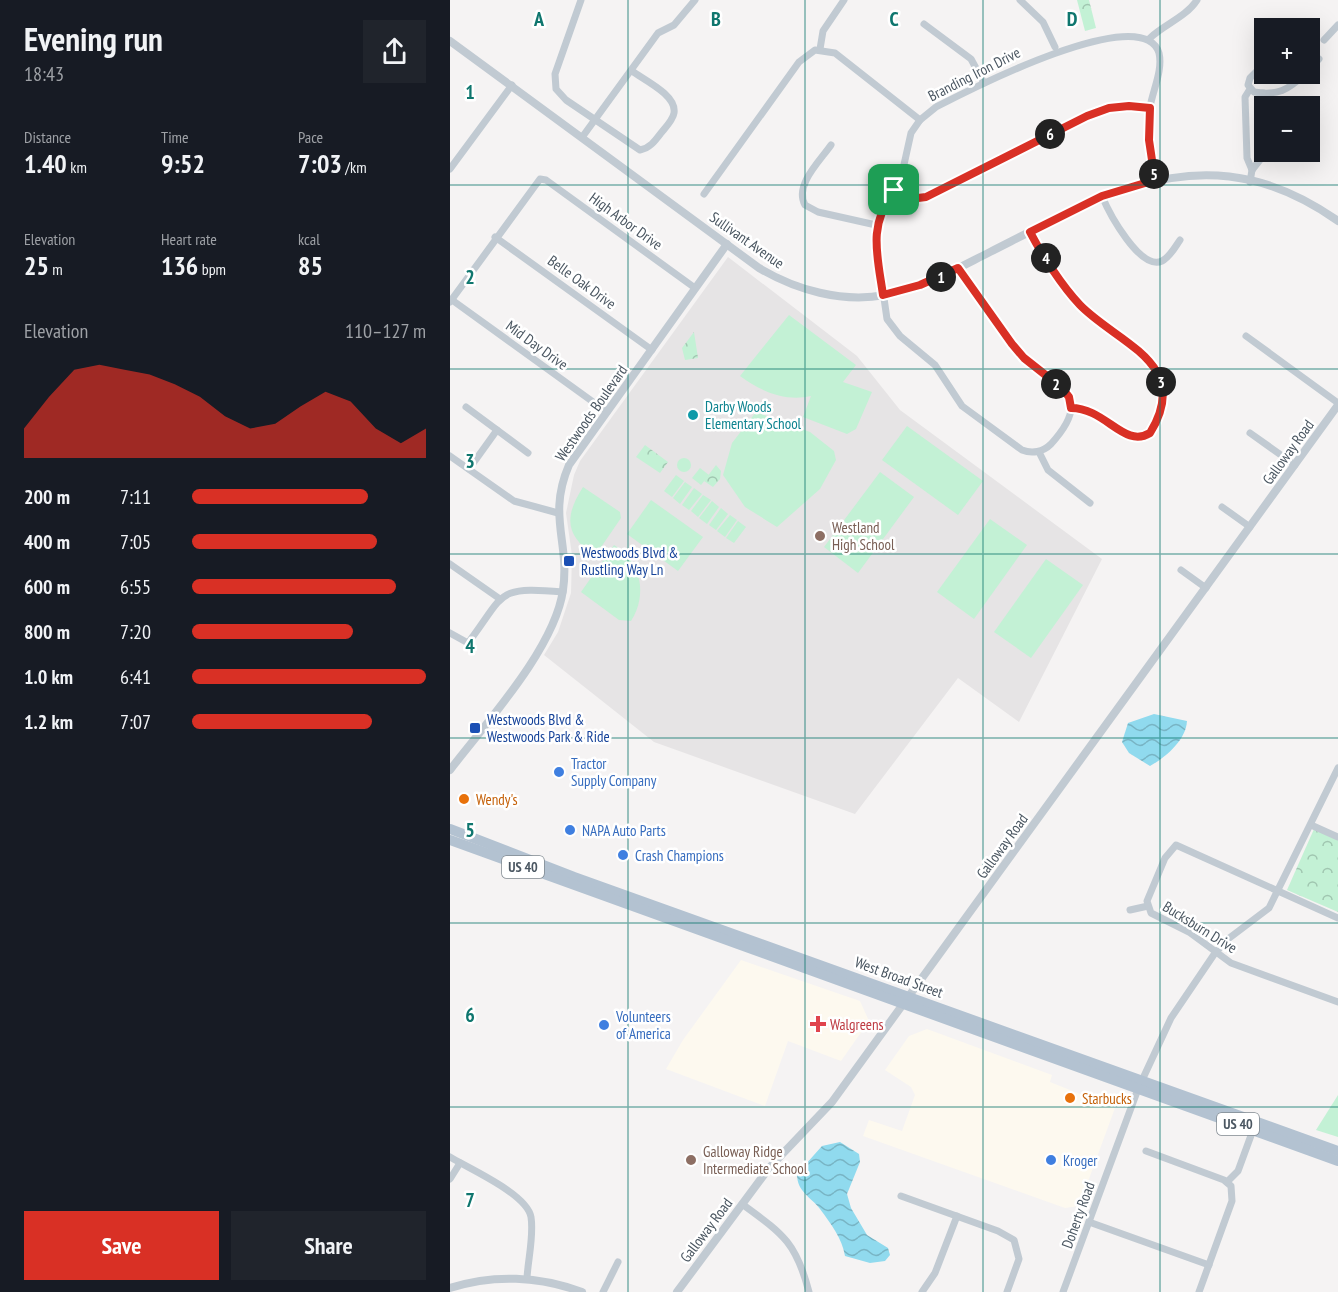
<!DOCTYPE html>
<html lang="en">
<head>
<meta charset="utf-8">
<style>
  :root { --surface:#171b24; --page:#20242c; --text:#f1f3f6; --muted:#9ea1a6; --accent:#d93025 }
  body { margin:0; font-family:"PT Sans Narrow",sans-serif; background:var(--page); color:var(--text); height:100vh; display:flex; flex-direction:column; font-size:22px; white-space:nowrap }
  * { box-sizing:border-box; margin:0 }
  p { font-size:20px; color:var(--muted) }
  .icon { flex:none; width:33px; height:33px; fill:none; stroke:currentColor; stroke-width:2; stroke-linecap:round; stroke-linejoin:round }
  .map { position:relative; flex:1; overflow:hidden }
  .sheet { display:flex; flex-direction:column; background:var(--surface); width:450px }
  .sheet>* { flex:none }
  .controls { position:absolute; left:804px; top:18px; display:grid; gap:12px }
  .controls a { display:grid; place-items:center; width:66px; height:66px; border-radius:0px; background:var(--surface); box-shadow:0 6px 24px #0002; font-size:30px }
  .pin { position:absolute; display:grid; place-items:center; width:51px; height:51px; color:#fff; margin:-26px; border-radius:12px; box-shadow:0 3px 9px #0006 }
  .km { position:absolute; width:30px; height:30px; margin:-15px; border-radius:50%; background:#222; color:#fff; font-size:16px; line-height:30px; text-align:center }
  .round { display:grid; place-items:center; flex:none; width:63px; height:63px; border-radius:0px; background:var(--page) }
  .head { display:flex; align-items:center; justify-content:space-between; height:102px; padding:0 24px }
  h1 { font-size:33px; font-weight:600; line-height:45px }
  .figures { display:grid; grid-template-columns:repeat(3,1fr); gap:9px; height:102px; padding:6px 24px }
  .figures div { display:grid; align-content:center }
  .figures b { font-size:26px; font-weight:600 }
  .figures small { font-size:16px; font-weight:400 }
  .figures p { font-size:16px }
  .chart { height:168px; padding:12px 24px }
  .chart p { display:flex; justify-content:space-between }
  .chart svg { width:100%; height:108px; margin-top:6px; fill:var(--accent); opacity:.7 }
  .button { display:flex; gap:12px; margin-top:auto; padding:12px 24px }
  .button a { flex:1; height:69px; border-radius:0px; background:var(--accent); color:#fff; font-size:24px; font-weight:600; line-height:69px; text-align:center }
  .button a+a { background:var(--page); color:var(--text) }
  ul { padding:0 24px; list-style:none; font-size:20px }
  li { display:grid; grid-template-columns:96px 72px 1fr; align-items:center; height:45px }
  li i { height:15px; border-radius:8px; background:var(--accent) }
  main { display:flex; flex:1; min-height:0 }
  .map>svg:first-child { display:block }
</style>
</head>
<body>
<main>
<section class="sheet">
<div class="head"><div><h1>Evening run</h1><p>18:43</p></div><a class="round"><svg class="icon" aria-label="share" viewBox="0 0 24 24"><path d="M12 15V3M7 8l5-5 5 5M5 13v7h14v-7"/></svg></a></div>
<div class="figures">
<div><p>Distance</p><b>1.40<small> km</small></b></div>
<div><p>Time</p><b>9:52</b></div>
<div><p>Pace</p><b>7:03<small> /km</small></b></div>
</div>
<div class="figures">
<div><p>Elevation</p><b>25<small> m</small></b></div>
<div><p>Heart rate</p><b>136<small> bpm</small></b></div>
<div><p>kcal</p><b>85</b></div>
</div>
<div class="chart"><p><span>Elevation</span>110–127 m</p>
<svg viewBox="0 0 160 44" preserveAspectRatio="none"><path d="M0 44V32L10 19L20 8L30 6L40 8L50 10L60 14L70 19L80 27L90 32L100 30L110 23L120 17L130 21L140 32L150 38L160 32V44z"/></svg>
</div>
<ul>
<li><b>200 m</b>7:11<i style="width:75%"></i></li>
<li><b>400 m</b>7:05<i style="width:79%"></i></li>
<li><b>600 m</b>6:55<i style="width:87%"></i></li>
<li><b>800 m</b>7:20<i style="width:69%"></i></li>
<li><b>1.0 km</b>6:41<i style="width:100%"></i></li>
<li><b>1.2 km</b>7:07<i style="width:77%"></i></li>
</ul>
<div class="button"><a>Save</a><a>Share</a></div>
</section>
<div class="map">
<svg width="888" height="1292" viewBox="0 0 888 1292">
  <defs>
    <pattern id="forest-crowns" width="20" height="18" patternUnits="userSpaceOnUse" patternTransform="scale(1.5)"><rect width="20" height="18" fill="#c3f1d5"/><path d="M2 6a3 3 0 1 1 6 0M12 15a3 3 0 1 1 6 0" fill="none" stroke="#a0c6b0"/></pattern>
    <pattern id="water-waves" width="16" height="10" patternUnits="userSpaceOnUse" patternTransform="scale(1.5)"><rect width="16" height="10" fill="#90daee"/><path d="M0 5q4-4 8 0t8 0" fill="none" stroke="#78b4c4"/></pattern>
  </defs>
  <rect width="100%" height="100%" fill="#f5f3f3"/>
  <!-- commercial -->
  <g fill="#fdf9ef">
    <path d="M291 960 410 1001 419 1021 391 1061 338 1041 315 1106 216 1069 233 1040Z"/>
    <path d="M477 1029 602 1075 600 1082 665 1108 629 1206 615 1208 413 1136 419 1120 452 1131 465 1095 461 1087 435 1070 459 1036Z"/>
  </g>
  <!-- education -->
  <path fill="#e6e4e5" d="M278 257 407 356 450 410 652 559 569 722 508 678 405 814 204 742 94 655 108 632 121 593 122 555 116 513 124 475 130 461Z"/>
  <!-- grass -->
  <g fill="#c3f1d5">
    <path d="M339 315 406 365 393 382 422 392 406 429 397 434 353 417 361 396C335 402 310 391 290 376Z"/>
    <path d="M306 412 360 432 384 451 386 460 370 489 327 527 295 507 273 475 282 443Z"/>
    <path d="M457 426 533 481 508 515 432 460Z"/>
    <circle cx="234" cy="465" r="7"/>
    <path d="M250 468 259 475 251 485 242 478Z"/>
    <path d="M430 472 464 497 408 573 374 547Z"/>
    <path d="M226 475 234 481 222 497 214 491Z"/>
    <path d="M235 482 242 487 230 504 223 498Z"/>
    <path d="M133 487 170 512 171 518 145 556C115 535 114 517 133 487Z"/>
    <path d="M244 488 252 494 239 510 232 505Z"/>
    <path d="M253 495 261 500 248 517 241 511Z"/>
    <path d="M201 500 253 537 228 571 177 534Z"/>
    <path d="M262 501 269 507 257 524 249 518Z"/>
    <path d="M271 508 278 514 266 530 259 525Z"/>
    <path d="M280 515 287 520 275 537 267 531Z"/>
    <path d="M540 519 577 545 524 619 487 592Z"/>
    <path d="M288 521 296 527 284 543 276 538Z"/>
    <path d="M164 545C191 562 198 594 181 621L169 620 131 592Z"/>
    <path d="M596 559 633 585 581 658 544 632Z"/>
    <path d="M888 1095V1137L866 1130Z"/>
  </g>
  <!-- forest -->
  <g fill="url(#forest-crowns)">
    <path d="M627 0H639L646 28 635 31Z"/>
    <path d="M244 332 248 358 235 360 232 348Z"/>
    <path d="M195 445 218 462 210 473 186 457Z"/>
    <path d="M266 465 271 471 270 479 263 487 254 481Z"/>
    <path d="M864 829 888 839V912L837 890Z"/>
  </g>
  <!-- water -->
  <g fill="url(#water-waves)">
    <path d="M704 714 737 721C736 740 716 757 700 766L679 753 672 742 678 723Z"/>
    <path d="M390 1142 409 1154 410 1162 397 1194 401 1208 417 1235 438 1248 440 1255 435 1261 420 1263 395 1256C392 1238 381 1224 370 1209 361 1197 347 1192 347 1174L372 1146Z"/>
  </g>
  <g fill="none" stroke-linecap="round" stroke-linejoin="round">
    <!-- minor -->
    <g stroke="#c1cad2" stroke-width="7">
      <path d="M131 0 105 74 106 89 116 100 190 150C200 148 205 141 211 133 215 128 223 120 224 113 227 95 194 80 182 71"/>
      <path d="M570 0 593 22 605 47"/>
      <path d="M474 24 521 59 534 83"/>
      <path d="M700 38C715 24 736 17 747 0"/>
      <path d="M874 40 888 25"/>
      <path d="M370 49 373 31 394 0"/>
      <path d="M860 53 869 59 860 69"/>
      <path d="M814 64 800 78 798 85 804 92C828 96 838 90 855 74"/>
      <path d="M800 89 795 97 797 158 802 170"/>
      <path d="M133 136 208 33 224 25 245 0"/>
      <path d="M381 145C370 161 344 185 355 205L368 212 426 225"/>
      <path d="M0 169 62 85"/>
      <path d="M800 182 802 170 813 156V93"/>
      <path d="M444 190 460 199H471L646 112 679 106 700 108"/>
      <path d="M254 194 349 62 365 50 385 53 470 120"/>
      <path d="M652 196C659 213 690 271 712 261 720 257 725 247 730 240"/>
      <path d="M580 232C593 256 611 283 629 304 660 337 728 356 709 413 706 423 702 435 691 437 673 442 651 408 621 408"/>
      <path d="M45 237 202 350"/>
      <path d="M508 268C519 286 532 300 544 316 555 330 562 348 576 360 590 372 617 384 621 404 623 418 610 434 601 444 593 452 582 454 572 450L512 406 485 365 450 336 437 319 426 243V225L451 178 461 133 470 120 486 107C519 90 693 0 709 53 713 70 703 90 700 107 697 131 700 156 705 180"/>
      <path d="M2 300 157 412"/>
      <path d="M0 302 90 179 96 180 245 288"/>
      <path d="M796 336 888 403"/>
      <path d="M16 407 78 453"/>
      <path d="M800 433 845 465"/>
      <path d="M589 452 598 470 640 503"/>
      <path d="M0 456 64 501 108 513"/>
      <path d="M19 469 47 430"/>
      <path d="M772 507 800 527"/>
      <path d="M0 564 50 599"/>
      <path d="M731 570 756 588"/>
      <path d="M0 633 18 643C56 593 45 586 113 592"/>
      <path d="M861 825 888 837"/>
      <path d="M680 910 698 906"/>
      <path d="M888 918 726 845 715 858 697 901 701 913 739 932 781 963 888 1002"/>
      <path d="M696 1151 774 1180 781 1186 782 1201 749 1292"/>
      <path d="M0 1157C20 1169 77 1194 81 1217 84 1236 78 1259 77 1278"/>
      <path d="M0 1179 10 1163"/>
      <path d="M777 1182 788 1171 803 1130"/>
      <path d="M451 1196 548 1231 564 1240 569 1259 557 1292"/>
      <path d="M292 1204C333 1234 346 1242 359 1292"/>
      <path d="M639 1222 759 1265"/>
      <path d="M153 1292 168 1262"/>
      <path d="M472 1292 485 1273 507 1216"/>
      <path d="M613 1292 688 1089 721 1018 765 953 778 939 819 908 888 768"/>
    </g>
    <!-- tertiary -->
    <g stroke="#c1cad2" stroke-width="8">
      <path d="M0 41 309 268C346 290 392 303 435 295 473 288 506 269 540 252 661 191 760 131 888 221"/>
      <path d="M0 770C36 723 105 648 113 590 120 542 97 516 119 465L277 244"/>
      <path d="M0 1288C43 1274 89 1276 132 1292"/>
      <path d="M227 1292 319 1168 382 1102 888 405"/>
    </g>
    <!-- primary -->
    <g stroke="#b3c2d1" stroke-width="10">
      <path d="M0 829 124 877 888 1151"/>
      <path d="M0 840 888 1161"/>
    </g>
  </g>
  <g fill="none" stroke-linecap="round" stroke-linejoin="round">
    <!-- route casing -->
    <g stroke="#fff" stroke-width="12">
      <path id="route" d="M679 106 700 108 699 140 705 180 652 196 580 232C592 255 612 286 630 305 668 344 743 363 700 433 674 449 656 408 621 408L619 397 612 388 574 358 562 344 508 268 470 285 433 295C427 253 418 227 444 190L460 199 476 197 637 116 659 108Z"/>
    </g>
    <!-- route -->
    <use href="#route" stroke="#d93025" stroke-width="8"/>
  </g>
  <!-- grid -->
  <path fill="none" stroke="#0f766e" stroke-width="1.5" stroke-opacity="0.55" d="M178 0V1292M355 0V1292M533 0V1292M710 0V1292M0 185H888M0 369H888M0 554H888M0 738H888M0 923H888M0 1107H888"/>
  <!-- markers -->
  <circle fill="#0f9aa8" stroke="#fff" stroke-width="2" cx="243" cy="415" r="6"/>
  <g fill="#8d6e63" stroke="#fff" stroke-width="2">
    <circle cx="370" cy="536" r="6"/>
    <circle cx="241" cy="1160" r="6"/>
  </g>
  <g fill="#1a4fb4" stroke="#fff" stroke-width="2">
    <rect x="113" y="555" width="12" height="12" rx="3"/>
    <rect x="19" y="722" width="12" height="12" rx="3"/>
  </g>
  <g fill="#3f7fe0" stroke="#fff" stroke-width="2">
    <circle cx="109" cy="772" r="6"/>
    <circle cx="120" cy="830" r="6"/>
    <circle cx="173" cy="855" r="6"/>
    <circle cx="154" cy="1025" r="6"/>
    <circle cx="601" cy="1160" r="6"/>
  </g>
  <g fill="#e8710a" stroke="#fff" stroke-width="2">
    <circle cx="14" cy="799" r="6"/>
    <circle cx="620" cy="1098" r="6"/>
  </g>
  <path fill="#e0444e" stroke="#fff" stroke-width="2" d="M365 1015h6v6h6v6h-6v6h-6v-6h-6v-6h6z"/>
  <g text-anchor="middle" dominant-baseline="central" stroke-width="5" stroke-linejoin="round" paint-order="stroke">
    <!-- shield labels -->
    <g fill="#fff" stroke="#808990" stroke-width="1.5">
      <rect x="52" y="856" width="42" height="22" rx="4.5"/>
      <rect x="767" y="1113" width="42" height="22" rx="4.5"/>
    </g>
    <g font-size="14" font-weight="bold" fill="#4a5661">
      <text x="73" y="867">US 40</text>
      <text x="788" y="1124">US 40</text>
    </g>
    <!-- street labels -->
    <g font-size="15" fill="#4a5661" stroke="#fff">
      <text transform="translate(524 74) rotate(-27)">Branding Iron Drive</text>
      <text transform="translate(176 221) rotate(36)">High Arbor Drive</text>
      <text transform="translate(297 240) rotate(35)">Sullivant Avenue</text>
      <text transform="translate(132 282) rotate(36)">Belle Oak Drive</text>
      <text transform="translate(87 345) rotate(36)">Mid Day Drive</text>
      <text transform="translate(141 413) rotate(-55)">Westwoods Boulevard</text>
      <text transform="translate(838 452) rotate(-54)">Galloway Road</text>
      <text transform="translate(552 846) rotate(-54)">Galloway Road</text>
      <text transform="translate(750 927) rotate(32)">Bucksburn Drive</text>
      <text transform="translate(449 977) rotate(20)">West Broad Street</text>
      <text transform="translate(628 1215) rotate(-70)">Doherty Road</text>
      <text transform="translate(256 1230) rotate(-53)">Galloway Road</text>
    </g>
    <!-- culture labels -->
    <g font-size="15" fill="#0d838f" stroke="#fff" text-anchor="start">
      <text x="255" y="406">Darby Woods<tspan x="255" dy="17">Elementary School</tspan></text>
    </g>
    <!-- education labels -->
    <g font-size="15" fill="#785e54" stroke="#fff" text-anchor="start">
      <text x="382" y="527">Westland<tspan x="382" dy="17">High School</tspan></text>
      <text x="253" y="1151">Galloway Ridge<tspan x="253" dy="17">Intermediate School</tspan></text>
    </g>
    <!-- transit labels -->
    <g font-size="15" fill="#164399" stroke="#fff" text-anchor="start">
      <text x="131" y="552">Westwoods Blvd &amp;<tspan x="131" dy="17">Rustling Way Ln</tspan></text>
      <text x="37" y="719">Westwoods Blvd &amp;<tspan x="37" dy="17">Westwoods Park &amp; Ride</tspan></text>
    </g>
    <!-- shop labels -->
    <g font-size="15" fill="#366cbe" stroke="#fff" text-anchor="start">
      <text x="121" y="763">Tractor<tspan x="121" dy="17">Supply Company</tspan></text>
      <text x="132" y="830">NAPA Auto Parts</text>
      <text x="185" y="855">Crash Champions</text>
      <text x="166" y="1016">Volunteers<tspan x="166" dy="17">of America</tspan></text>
      <text x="613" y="1160">Kroger</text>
    </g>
    <!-- food labels -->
    <g font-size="15" fill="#c56008" stroke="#fff" text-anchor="start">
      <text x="26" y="799">Wendy's</text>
      <text x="632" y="1098">Starbucks</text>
    </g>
    <!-- health labels -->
    <g font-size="15" fill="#be3a42" stroke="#fff" text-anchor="start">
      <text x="380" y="1024">Walgreens</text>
    </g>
  </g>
  <g font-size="20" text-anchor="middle" font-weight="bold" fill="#0f766e" stroke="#fff" stroke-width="5" stroke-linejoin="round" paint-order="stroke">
    <text x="89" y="26">A</text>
    <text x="266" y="26">B</text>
    <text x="444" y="26">C</text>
    <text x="622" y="26">D</text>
    <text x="20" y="99">1</text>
    <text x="20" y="284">2</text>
    <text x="20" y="468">3</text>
    <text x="20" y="653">4</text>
    <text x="20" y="837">5</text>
    <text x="20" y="1022">6</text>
    <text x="20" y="1207">7</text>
  </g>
</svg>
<div class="controls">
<a>+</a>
<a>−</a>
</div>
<div class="pin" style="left:444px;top:190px;background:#1e9e55"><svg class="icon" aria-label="arrive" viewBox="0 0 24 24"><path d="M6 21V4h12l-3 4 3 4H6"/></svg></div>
<b class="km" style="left:491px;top:277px">1</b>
<b class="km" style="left:606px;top:384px">2</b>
<b class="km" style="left:711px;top:382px">3</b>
<b class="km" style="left:596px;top:258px">4</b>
<b class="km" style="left:704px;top:174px">5</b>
<b class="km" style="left:600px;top:134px">6</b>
</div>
</main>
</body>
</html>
